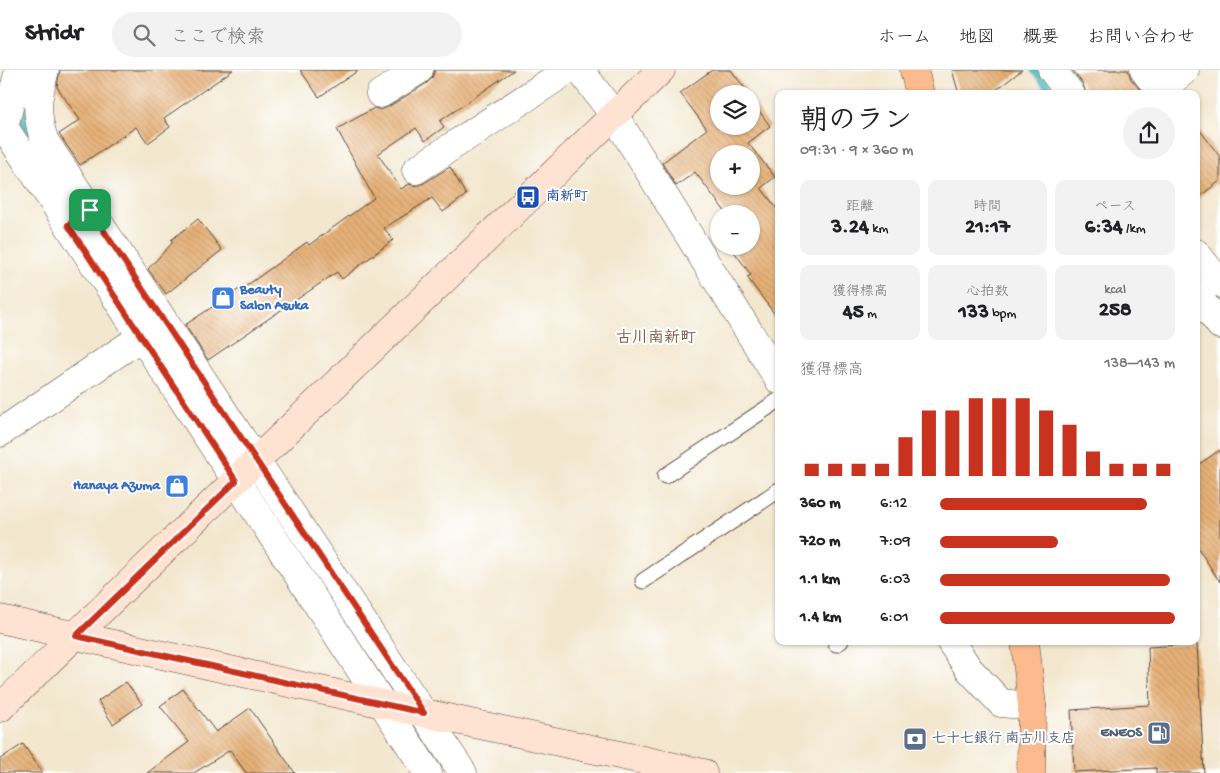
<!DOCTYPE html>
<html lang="ja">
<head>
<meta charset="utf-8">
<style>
  :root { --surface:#fff; --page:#f2f2f2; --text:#202124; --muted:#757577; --line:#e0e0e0; --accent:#c8321e }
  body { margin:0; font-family:"Gochi Hand","Klee One",sans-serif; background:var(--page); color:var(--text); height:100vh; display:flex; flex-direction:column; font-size:19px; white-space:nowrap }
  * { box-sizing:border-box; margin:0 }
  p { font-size:16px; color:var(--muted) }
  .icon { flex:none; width:28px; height:28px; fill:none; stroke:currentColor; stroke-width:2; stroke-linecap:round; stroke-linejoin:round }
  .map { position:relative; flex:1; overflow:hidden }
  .drawer { position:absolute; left:775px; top:20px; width:425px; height:555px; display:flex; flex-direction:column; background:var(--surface); border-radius:10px; box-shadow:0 1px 4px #0004 }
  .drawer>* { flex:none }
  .controls { position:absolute; left:710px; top:15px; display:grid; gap:10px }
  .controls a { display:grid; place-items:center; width:50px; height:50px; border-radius:50%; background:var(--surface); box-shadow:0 1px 4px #0004; font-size:25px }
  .pin { position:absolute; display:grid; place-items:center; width:42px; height:42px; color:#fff; margin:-21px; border-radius:10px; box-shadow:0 2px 8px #0006 }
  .round { display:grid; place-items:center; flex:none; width:52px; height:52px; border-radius:26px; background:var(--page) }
  .head { display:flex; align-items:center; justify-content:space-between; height:85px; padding:0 25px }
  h1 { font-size:28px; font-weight:700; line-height:38px }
  .stats { display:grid; grid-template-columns:repeat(3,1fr); gap:8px; height:85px; padding:5px 25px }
  .stats div { display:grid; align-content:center; border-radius:10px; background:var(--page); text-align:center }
  .stats b { font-size:21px; font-weight:700 }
  .stats small { font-size:14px; font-weight:400 }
  .stats p { font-size:14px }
  .chart { height:140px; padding:10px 25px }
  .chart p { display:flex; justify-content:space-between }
  .chart svg { width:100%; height:90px; margin-top:5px; stroke:var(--accent); stroke-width:6 }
  ul { padding:0 25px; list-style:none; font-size:16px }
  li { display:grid; grid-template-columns:80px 60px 1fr; align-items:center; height:38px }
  li i { height:12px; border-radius:6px; background:var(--accent) }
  header { display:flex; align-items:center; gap:30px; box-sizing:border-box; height:70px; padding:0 25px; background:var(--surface); border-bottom:1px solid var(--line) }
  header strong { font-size:24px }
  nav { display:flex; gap:28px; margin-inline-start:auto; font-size:18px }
  .search { width:350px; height:45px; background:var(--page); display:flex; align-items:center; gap:12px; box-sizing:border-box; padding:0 18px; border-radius:28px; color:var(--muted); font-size:19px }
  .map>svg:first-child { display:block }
</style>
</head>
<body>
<header>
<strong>Stridr</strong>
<div class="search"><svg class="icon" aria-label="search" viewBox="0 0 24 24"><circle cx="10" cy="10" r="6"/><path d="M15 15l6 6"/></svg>ここで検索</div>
<nav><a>ホーム</a><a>地図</a><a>概要</a><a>お問い合わせ</a></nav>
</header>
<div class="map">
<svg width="1220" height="703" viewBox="0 0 1220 703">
  <defs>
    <pattern id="building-back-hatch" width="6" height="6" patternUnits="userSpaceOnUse" patternTransform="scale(1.25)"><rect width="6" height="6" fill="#e6b178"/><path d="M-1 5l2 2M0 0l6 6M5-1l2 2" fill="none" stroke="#c69867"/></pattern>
  </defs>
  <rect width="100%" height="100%" fill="#fff"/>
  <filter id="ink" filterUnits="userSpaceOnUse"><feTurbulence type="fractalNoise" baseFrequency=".02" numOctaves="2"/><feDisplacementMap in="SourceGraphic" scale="10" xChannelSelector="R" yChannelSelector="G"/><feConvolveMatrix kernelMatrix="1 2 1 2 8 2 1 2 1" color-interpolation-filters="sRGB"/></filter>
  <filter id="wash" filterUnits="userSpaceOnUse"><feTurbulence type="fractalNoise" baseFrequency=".0096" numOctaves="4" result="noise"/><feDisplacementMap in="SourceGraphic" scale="20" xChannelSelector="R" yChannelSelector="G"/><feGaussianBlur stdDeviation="1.12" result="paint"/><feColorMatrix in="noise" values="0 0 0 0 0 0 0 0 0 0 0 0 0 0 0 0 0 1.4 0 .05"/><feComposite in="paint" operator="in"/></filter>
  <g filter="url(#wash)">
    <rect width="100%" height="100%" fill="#f3e7cf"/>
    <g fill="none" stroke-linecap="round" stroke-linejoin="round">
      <!-- stream -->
      <g stroke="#46b5be" stroke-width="9">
        <path d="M1035 0 1048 16"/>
        <path d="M23 32C22 47 23 61 31 74"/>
      </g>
    </g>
    <g id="blocks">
      <!-- building -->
      <g fill="url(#building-back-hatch)" fill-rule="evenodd">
        <path d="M60 0H233L164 48 170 57 148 73 136 57 80 95 59 64 80 50 57 17Z"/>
        <path d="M300 0H359L319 27Z"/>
        <path d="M435 0H514L440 51 444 57 425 71 416 58 378 84 401 119 409 114 416 116 424 113 450 97 466 125 443 142 432 128 384 158 393 170 342 209 337 202 208 290 185 255 244 216 245 217 307 172 309 175 374 128 337 59 374 38 381 40 388 37 427 13 432 8Z"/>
        <path d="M712 0H731L746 20 744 21 746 24H719V56H751V30L770 56 748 73 775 107 761 118 779 141V250L747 207 751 205 730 176H751V144H727L695 102 676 116 662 93 707 59 680 23ZM719 84H751V116H719Z"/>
        <path d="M952 0H1022L991 24H959Z"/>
        <path d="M1072 0H1128L1131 9 1138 17 1148 24H1086L1083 14Z"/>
        <path d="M1196 55 1220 87V111L1196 129Z"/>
        <path d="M198 149 222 180 166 224 148 199 173 172 171 170Z"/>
        <path d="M1220 380V512L1196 475V396Z"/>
        <path d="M1197 574 1204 703H1156V698L1074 702 1071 640 1150 635 1148 577Z"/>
        <path d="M126 612 142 634 113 654 98 631Z"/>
        <path d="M183 619 216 662 250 638 295 703H246L230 680 194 703H147L189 672 160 636Z"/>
        <path d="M23 674 43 703H0V689Z"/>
      </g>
    </g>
  </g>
  <g filter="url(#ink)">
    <use href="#blocks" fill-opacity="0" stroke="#574639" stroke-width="1"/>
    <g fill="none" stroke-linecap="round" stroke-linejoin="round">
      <!-- lane casing -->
      <g stroke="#574639" stroke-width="17">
        <g id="lane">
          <path d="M665 406 779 330"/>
          <path d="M643 511 779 420"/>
          <path d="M836 574 841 571"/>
        </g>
      </g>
      <!-- street casing -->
      <g stroke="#574639" stroke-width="29">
        <g id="street">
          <path d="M45 0C37 30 35 39 44 70L463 703"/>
          <path d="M580 0 614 45 779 310"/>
          <path d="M1052 0 1071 24"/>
          <path d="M1144 0 1150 8 1172 11 1185 0"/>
          <path d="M380 24 419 0"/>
          <path d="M0 51 428 703"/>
          <path d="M4 57 19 0"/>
          <path d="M416 100 568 0"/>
          <path d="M1196 183 1220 213"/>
          <path d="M1196 224 1220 255"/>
          <path d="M0 363 141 267"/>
          <path d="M950 571 969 599 1001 633 1032 636"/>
        </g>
      </g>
      <!-- secondary casing -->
      <g stroke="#574639" stroke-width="29">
        <g id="secondary">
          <path d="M0 549 424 643 703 703"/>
          <path d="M0 638 661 0"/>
        </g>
      </g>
      <!-- primary casing -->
      <g stroke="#574639" stroke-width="29">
        <g id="primary">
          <path d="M914 0 920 24"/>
          <path d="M1025 571 1032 636 1031 703"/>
        </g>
      </g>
      <!-- lane -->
      <use href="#lane" stroke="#fff" stroke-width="15"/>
      <!-- street -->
      <use href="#street" stroke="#fff" stroke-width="28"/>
      <!-- secondary -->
      <use href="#secondary" stroke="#fee3d2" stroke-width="28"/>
      <!-- primary -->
      <use href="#primary" stroke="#fcba8e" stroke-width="28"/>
    </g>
  </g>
  <g fill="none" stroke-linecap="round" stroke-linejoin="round" filter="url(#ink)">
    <!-- route casing -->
    <g stroke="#fff" stroke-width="10">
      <path id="route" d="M90 140 424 643 76 566 236 411 68 155Z"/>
    </g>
    <!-- route -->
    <use href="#route" stroke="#c8321e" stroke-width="6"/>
  </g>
  <!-- icons -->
  <defs>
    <g id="bus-square" transform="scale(1.25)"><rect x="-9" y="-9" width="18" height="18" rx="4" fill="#1a4fb4" stroke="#fff"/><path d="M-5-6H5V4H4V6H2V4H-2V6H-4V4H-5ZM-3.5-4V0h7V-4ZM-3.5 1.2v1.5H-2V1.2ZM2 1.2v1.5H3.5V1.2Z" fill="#fff"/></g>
    <g id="shop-square" transform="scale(1.25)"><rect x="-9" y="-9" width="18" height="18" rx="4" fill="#3f7fe0" stroke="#fff"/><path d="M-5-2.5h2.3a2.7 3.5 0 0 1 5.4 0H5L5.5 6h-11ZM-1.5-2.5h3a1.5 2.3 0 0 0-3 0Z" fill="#fff"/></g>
    <g id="fuel-square" transform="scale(1.25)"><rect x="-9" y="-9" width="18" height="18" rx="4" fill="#5c6f8a" stroke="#fff"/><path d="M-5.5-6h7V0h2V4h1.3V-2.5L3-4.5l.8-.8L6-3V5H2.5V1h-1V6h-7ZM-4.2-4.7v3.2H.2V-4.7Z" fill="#fff"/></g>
    <g id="bank-square" transform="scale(1.25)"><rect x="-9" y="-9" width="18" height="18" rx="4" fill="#5c6f8a" stroke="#fff"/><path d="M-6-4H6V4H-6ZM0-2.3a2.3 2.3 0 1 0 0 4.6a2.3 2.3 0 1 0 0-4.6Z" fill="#fff"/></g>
  </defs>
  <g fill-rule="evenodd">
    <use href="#bus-square" x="528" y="127"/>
    <use href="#shop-square" x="223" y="228"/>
    <use href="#shop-square" x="177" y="416"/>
    <use href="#fuel-square" x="1159" y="663"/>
    <use href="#bank-square" x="915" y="669"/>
  </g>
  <g text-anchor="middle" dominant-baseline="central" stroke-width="4" stroke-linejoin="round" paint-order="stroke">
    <!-- transit labels -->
    <g font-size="14" font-weight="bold" fill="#164399" stroke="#fff" text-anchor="start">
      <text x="546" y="127">南新町</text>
    </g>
    <!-- shop labels -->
    <g font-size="14" font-weight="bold" fill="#366cbe" stroke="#fff" text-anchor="start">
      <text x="240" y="220">Beauty<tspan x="240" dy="16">Salon Asuka</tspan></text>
      <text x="160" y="416" text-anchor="end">Hanaya Azuma</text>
    </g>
    <!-- service labels -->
    <g font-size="14" font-weight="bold" fill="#4e5e75" stroke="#fff" text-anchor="end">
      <text x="1142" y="663">ENEOS</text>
      <text x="932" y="669" text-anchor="start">七十七銀行 南古川支店</text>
    </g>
    <!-- quarter labels -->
    <g font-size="16" font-weight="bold" fill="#77593e" stroke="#fff">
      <text x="656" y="269">古川南新町</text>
    </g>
  </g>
</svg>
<div class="controls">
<a><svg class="icon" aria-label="layers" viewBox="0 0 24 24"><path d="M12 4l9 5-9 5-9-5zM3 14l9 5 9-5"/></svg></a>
<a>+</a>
<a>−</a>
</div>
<div class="pin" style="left:90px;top:140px;background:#1e9e55"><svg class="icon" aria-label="arrive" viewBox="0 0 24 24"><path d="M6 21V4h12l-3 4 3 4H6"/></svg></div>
<section class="drawer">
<div class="head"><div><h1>朝のラン</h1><p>09:31 · 9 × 360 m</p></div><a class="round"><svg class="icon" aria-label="share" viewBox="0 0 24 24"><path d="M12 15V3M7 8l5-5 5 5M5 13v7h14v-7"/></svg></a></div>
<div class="stats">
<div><p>距離</p><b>3.24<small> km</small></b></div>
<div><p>時間</p><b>21:17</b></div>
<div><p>ペース</p><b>6:34<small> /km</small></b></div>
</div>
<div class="stats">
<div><p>獲得標高</p><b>45<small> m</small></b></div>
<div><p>心拍数</p><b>133<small> bpm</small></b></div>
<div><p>kcal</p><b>258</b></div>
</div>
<div class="chart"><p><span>獲得標高</span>138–143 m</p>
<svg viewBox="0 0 160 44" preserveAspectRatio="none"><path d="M5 44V38M15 44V38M25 44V38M35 44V38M45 44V25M55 44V12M65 44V12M75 44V6M85 44V6M95 44V6M105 44V12M115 44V19M125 44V32M135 44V38M145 44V38M155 44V38"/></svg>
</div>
<ul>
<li><b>360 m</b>6:12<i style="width:88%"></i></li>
<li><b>720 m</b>7:09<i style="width:50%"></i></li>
<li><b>1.1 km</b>6:03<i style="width:98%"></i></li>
<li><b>1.4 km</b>6:01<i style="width:100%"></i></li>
</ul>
</section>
</div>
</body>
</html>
